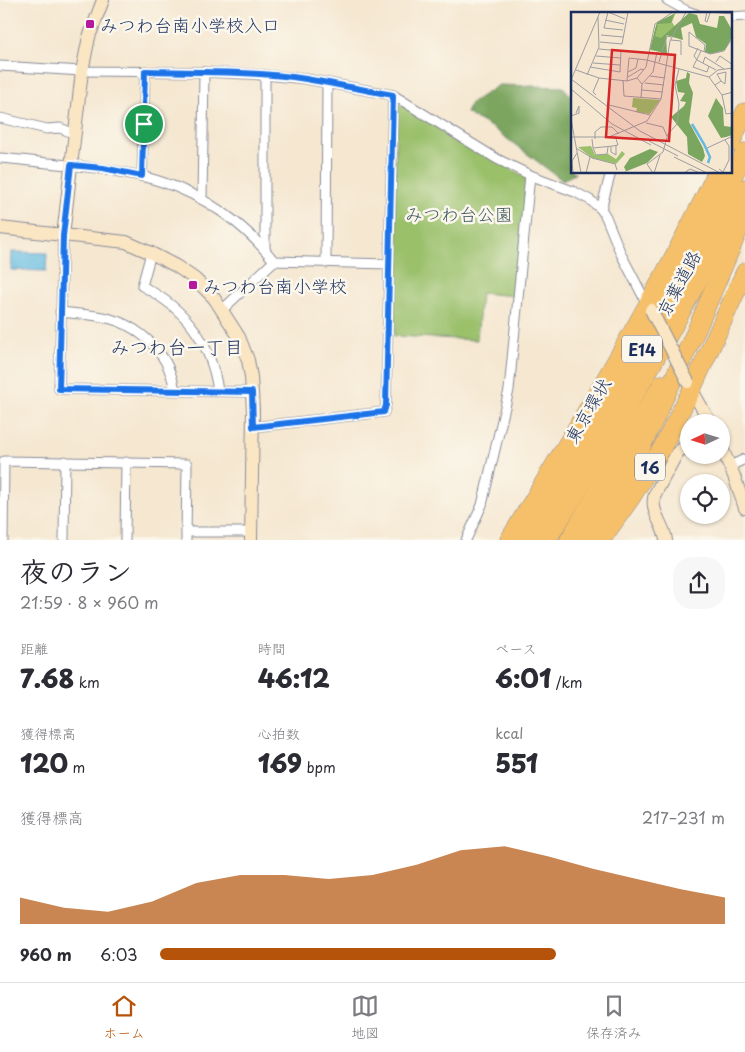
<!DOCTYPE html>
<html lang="ja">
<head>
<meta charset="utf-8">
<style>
  :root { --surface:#fff; --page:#f7f7f7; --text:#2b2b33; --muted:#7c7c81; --line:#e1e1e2; --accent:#b45309 }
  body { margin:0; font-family:"Playpen Sans","Klee One",sans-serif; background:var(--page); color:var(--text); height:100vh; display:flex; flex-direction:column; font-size:19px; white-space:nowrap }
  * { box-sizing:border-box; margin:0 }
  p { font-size:16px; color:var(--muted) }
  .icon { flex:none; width:28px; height:28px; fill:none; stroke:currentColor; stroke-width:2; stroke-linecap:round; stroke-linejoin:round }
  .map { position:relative; height:540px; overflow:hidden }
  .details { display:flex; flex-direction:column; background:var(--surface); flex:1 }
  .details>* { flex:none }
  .needle { width:32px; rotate:266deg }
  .buttons { position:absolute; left:680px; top:414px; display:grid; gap:10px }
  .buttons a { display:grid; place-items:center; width:50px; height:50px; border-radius:50%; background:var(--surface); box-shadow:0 1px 4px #0004; font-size:25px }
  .pin { position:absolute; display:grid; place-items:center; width:42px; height:42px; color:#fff; margin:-21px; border:2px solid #fff; border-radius:50%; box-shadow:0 1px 5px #0007 }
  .round { display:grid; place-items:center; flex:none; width:52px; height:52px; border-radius:20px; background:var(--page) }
  .summary { display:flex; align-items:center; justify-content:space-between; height:85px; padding:0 20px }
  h1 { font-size:28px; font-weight:800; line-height:38px }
  .metrics { display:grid; grid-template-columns:repeat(3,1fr); gap:8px; height:85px; padding:5px 20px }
  .metrics div { display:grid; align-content:center }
  .metrics b { font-size:25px; font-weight:800 }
  .metrics small { font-size:14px; font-weight:400 }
  .metrics p { font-size:14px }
  .chart { height:140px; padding:10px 20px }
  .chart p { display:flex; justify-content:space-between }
  .chart svg { width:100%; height:90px; margin-top:5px; fill:var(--accent); opacity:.7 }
  ul { padding:0 20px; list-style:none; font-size:16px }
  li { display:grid; grid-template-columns:80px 60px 1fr; align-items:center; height:38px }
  li i { height:12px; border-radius:6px; background:var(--accent) }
  .tab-bar { display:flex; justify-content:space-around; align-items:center; height:70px; border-top:1px solid var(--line); background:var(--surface); font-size:14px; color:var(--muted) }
  .tab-bar a { display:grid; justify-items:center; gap:2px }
  .tab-bar .on { color:var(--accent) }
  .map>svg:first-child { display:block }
</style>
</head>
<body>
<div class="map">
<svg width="745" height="540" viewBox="0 0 745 540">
  <rect width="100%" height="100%" fill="#fbf7ec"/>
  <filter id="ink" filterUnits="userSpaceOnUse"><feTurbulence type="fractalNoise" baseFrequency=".02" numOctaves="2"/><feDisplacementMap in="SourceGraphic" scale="10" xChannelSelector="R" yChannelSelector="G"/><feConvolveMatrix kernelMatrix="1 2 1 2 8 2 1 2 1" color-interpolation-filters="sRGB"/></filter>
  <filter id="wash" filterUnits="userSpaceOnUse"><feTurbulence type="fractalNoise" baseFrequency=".0096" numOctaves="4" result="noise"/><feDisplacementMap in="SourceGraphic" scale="20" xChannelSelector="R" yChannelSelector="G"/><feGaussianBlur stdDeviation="1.12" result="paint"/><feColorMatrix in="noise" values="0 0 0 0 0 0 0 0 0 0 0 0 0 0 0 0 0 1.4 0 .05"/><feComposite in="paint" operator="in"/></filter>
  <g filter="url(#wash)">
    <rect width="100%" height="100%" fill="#f5e7d0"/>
    <!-- green -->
    <path fill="#9ac06b" stroke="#5a7864" d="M396 102 527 178 515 296 481 293 477 340 394 336Z"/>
    <!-- forest -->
    <path fill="#7ba65f" stroke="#4b6a5e" d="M499 85 563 87 572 97V172L575 173V174L562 180 493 128 466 113 471 103Z"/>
    <!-- water -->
    <path fill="#64bbe1" stroke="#4075a0" d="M12 252 47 253 46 271 11 270Z"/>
  </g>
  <g filter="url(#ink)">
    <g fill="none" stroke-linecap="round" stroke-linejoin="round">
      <!-- street casing -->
      <g stroke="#888b97" stroke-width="11">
        <g id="street">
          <path d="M667 0 687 11 696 14"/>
          <path d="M731 17 745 16"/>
          <path d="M0 66 82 71 204 72 265 75 306 79 393 95 497 159 530 175 575 192 590 200 601 209 606 217 621 254 647 304"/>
          <path d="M0 118 47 129 60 128 75 134"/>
          <path d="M0 158C23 160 46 163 69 165 99 168 130 172 159 181 204 195 245 224 274 261"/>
          <path d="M142 176 145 71"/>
          <path d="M202 199 204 72"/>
          <path d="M601 209 611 172"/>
          <path d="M63 236 59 389 253 392"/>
          <path d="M265 250V75"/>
          <path d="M151 253 142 286C186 309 211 342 218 391"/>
          <path d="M326 263 327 83"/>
          <path d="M222 310 274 261 389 264"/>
          <path d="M60 312C77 314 95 314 111 319 133 325 153 341 165 361 170 370 173 380 175 390"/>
          <path d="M253 427 384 412 386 405 393 95"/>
          <path d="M730 466 745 459"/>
          <path d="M186 532H251"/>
          <path d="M3 540 4 461 187 464 186 540"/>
          <path d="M64 540 65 461"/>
          <path d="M125 540 126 462"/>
          <path d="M466 540 482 505 509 390 530 175"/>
        </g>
      </g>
      <!-- secondary casing -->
      <g stroke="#888b97" stroke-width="14">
        <g id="secondary">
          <path d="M0 228 126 242 151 253 176 266 195 279 214 298 239 337 248 360 251 377 253 410 251 540"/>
          <path d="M63 236 82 71 89 37 103 0"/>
          <path d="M689 385 710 422"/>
          <path d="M721 446 734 476 745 508"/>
          <path d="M666 540C664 524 649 511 655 494L677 453 689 443"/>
        </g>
      </g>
      <!-- highway casing -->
      <g stroke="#888b97" stroke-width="19">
        <g id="highway">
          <path d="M731 143 745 112"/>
          <path d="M509 540C582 420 655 299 717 172"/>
          <path d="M529 540C577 462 624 384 667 304 694 254 720 203 745 152"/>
          <path d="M547 540C619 426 686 309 745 188"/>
          <path d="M569 540 662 384"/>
          <path d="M584 540 602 515 625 478 639 452 696 331 745 215"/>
          <path d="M601 540 631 498 662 448 692 389 745 272"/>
        </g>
      </g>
      <!-- street -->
      <use href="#street" stroke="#fff" stroke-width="9"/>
      <!-- secondary -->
      <use href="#secondary" stroke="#fbe6c4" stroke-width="12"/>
      <!-- highway -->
      <use href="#highway" stroke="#f6c06b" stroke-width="18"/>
      <!-- secondary-bridge casing -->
      <g stroke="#888b97" stroke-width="14" stroke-linecap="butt">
        <path id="secondary-bridge" d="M651 310 688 382"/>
      </g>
      <!-- secondary-bridge -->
      <use href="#secondary-bridge" stroke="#fbe6c4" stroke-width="12"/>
    </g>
  </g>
  <g fill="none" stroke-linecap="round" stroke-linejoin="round" filter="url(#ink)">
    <!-- route casing -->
    <g stroke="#fff" stroke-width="10">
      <path id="route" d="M145 71C198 72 253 71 306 79 335 84 364 90 393 95L386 405 384 412 253 427 252 392 59 389 63 236 71 165 103 168 142 176Z"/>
    </g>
    <!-- route -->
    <use href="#route" stroke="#1a73e8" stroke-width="6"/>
  </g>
  <!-- markers -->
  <g fill="#b5179e" stroke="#fbf7ec" stroke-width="2">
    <rect x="85" y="19" width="10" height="10" rx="2.5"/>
    <rect x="188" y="280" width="10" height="10" rx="2.5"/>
  </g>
  <g text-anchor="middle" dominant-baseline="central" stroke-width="5" stroke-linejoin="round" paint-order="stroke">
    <!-- shield labels -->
    <g fill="#fbf7ec" stroke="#5e6b89" stroke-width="1">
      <rect x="622" y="335.5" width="40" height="27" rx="4"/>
      <rect x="635" y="453.5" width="30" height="27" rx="4"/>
    </g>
    <g font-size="16" font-weight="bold" fill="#1b2f5e">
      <text x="642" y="349">E14</text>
      <text x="650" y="467">16</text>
    </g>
    <!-- poi labels -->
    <g font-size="18" fill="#1b2f5e" stroke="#fbf7ec" text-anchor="start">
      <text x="100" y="24">みつわ台南小学校入口</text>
      <text x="203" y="285">みつわ台南小学校</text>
    </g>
    <!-- park labels -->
    <g font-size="18" fill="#415a62" stroke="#fbf7ec">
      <text x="459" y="213">みつわ台公園</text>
    </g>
    <!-- street labels -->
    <g font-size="18" fill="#1b2f5e" stroke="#fbf7ec">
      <text transform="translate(678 283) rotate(-62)">京葉道路</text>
      <text transform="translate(587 410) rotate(-60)">東京環状</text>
    </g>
    <!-- neighbourhood labels -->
    <g font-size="19" fill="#1b2f5e" stroke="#fbf7ec">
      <text x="177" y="346">みつわ台一丁目</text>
    </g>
  </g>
  <!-- overview -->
  <g transform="translate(571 12)">
    <rect width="161" height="161" fill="#f5e7d0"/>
    <path d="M105 0 101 10 104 15 96 23 90 40 79 38 85 14ZM62 86 89 88 79 102 65 100 66 96 61 95ZM20 134 24 143 37 142 45 147 51 139 54 142 45 152 21 146 7 135Z" fill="#9ac06b"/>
    <path d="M118 1 126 3 129 12 146 16 148 4H153L161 18V25L154 38 140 42 134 40 135 32 125 25 121 11 110 16 112 28 95 23 96 42 79 37 86 10 103 2 100 11 87 12 84 24 90 26ZM116 60 119 62 118 71 122 81 118 110 132 136 134 144 131 150 117 142 116 125 100 105 113 94 115 90 109 89 114 81 107 80 105 69 115 66ZM145 86 152 96 153 114 161 115V123L155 125 150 126 137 104ZM79 137 87 140 76 151 51 161 55 159 53 155 59 146Z" fill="#7ba65f"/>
    <path fill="none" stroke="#64bbe1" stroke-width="2.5" d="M121 112 133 132 139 145 137 151"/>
    <path fill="none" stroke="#9e9da2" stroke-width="1" d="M136 0 134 9 136 10 139 1M138 0 162 2M34 8 53 12M33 16 37 0 54 7M33 16 52 18M30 23 52 25M100 28 110 29V43M29 30 51 32 57 0M127 36 123 44 126 48 145 58M130 39 122 55 136 60 138 54M133 40 134 33 118 20V34L139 42 153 39 162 25M25 44 50 46M88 50 96 24 100 25M145 50 149 44 162 53M22 51 49 53M132 51 134 45 153 57M19 55 49 60 50 39 28 37M5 58 28 66 56 69 66 66 75 55 84 12 102 0M57 60 65 56 67 47M16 63 28 35 27 5M79 64 94 66M57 65 70 57 73 58M138 65 147 58 162 56M66 66 71 72 70 86M0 67 69 119 149 161M0 68 29 0M52 68 53 84 90 87M56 69 58 46 76 48 138 65 151 83 162 80M74 71 93 73M71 72 82 60 86 40M144 73 150 69 146 62 155 60 154 72 150 69M0 77 41 112 80 133M71 78 92 80M25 83 22 80 28 66M151 83 155 102 162 101M38 93 79 103M0 104 8 101V94L5 101M0 107 10 161M75 111 92 115 96 124M0 125H38L76 109 90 87 99 29 115 0M21 127 22 136 42 134 47 133 44 124M24 127V120L30 115H41L48 122M78 129 107 144M40 135V140L45 143V133M5 136 21 146 44 152 46 158M22 136 25 143 36 142 37 135M136 136 162 124M103 145 136 161M148 157 152 160 158 148V134L154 128M2 161 1 149 6 141M15 161 19 145M82 161 76 152 92 140 97 122 106 112 108 92 104 73 108 57M83 161 89 143M113 161 119 157 129 161"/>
    <path fill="#d62828" fill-opacity="0.15" stroke="#d62828" stroke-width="2.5" d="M41 38 104 43 98 129 35 125Z"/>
    <rect width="161" height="161" fill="none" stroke="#1b2f5e" stroke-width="2.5"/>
  </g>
</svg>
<div class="buttons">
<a><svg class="needle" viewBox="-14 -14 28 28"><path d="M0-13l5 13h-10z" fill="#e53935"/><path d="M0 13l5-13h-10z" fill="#7c7c81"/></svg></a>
<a><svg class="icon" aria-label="locate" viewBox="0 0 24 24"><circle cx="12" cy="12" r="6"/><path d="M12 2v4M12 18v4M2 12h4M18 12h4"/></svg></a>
</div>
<div class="pin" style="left:144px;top:124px;background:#1e9e55"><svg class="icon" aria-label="arrive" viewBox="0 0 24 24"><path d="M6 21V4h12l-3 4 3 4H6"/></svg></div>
</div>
<section class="details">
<div class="summary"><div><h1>夜のラン</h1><p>21:59 · 8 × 960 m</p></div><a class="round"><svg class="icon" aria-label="share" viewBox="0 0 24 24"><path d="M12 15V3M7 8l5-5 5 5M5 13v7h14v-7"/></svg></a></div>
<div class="metrics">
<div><p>距離</p><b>7.68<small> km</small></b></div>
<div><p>時間</p><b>46:12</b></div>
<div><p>ペース</p><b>6:01<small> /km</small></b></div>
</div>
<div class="metrics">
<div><p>獲得標高</p><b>120<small> m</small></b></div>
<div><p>心拍数</p><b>169<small> bpm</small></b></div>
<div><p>kcal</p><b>551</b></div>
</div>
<div class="chart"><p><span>獲得標高</span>217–231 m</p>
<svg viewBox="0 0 160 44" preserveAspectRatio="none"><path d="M0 44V31L10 36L20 38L30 33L40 24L50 20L60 20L70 22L80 20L90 15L100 8L110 6L120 11L130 17L140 22L150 27L160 31V44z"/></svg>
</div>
<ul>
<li><b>960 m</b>6:03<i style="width:70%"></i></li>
</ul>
</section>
<nav class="tab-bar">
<a class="on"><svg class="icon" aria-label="home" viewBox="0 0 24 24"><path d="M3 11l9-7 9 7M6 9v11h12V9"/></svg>ホーム</a>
<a><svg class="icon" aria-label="map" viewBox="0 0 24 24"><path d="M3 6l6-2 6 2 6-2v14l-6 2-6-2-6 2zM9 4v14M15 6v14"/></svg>地図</a>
<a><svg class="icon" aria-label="saved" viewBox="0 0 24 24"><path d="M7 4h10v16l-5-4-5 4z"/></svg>保存済み</a>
</nav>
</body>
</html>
